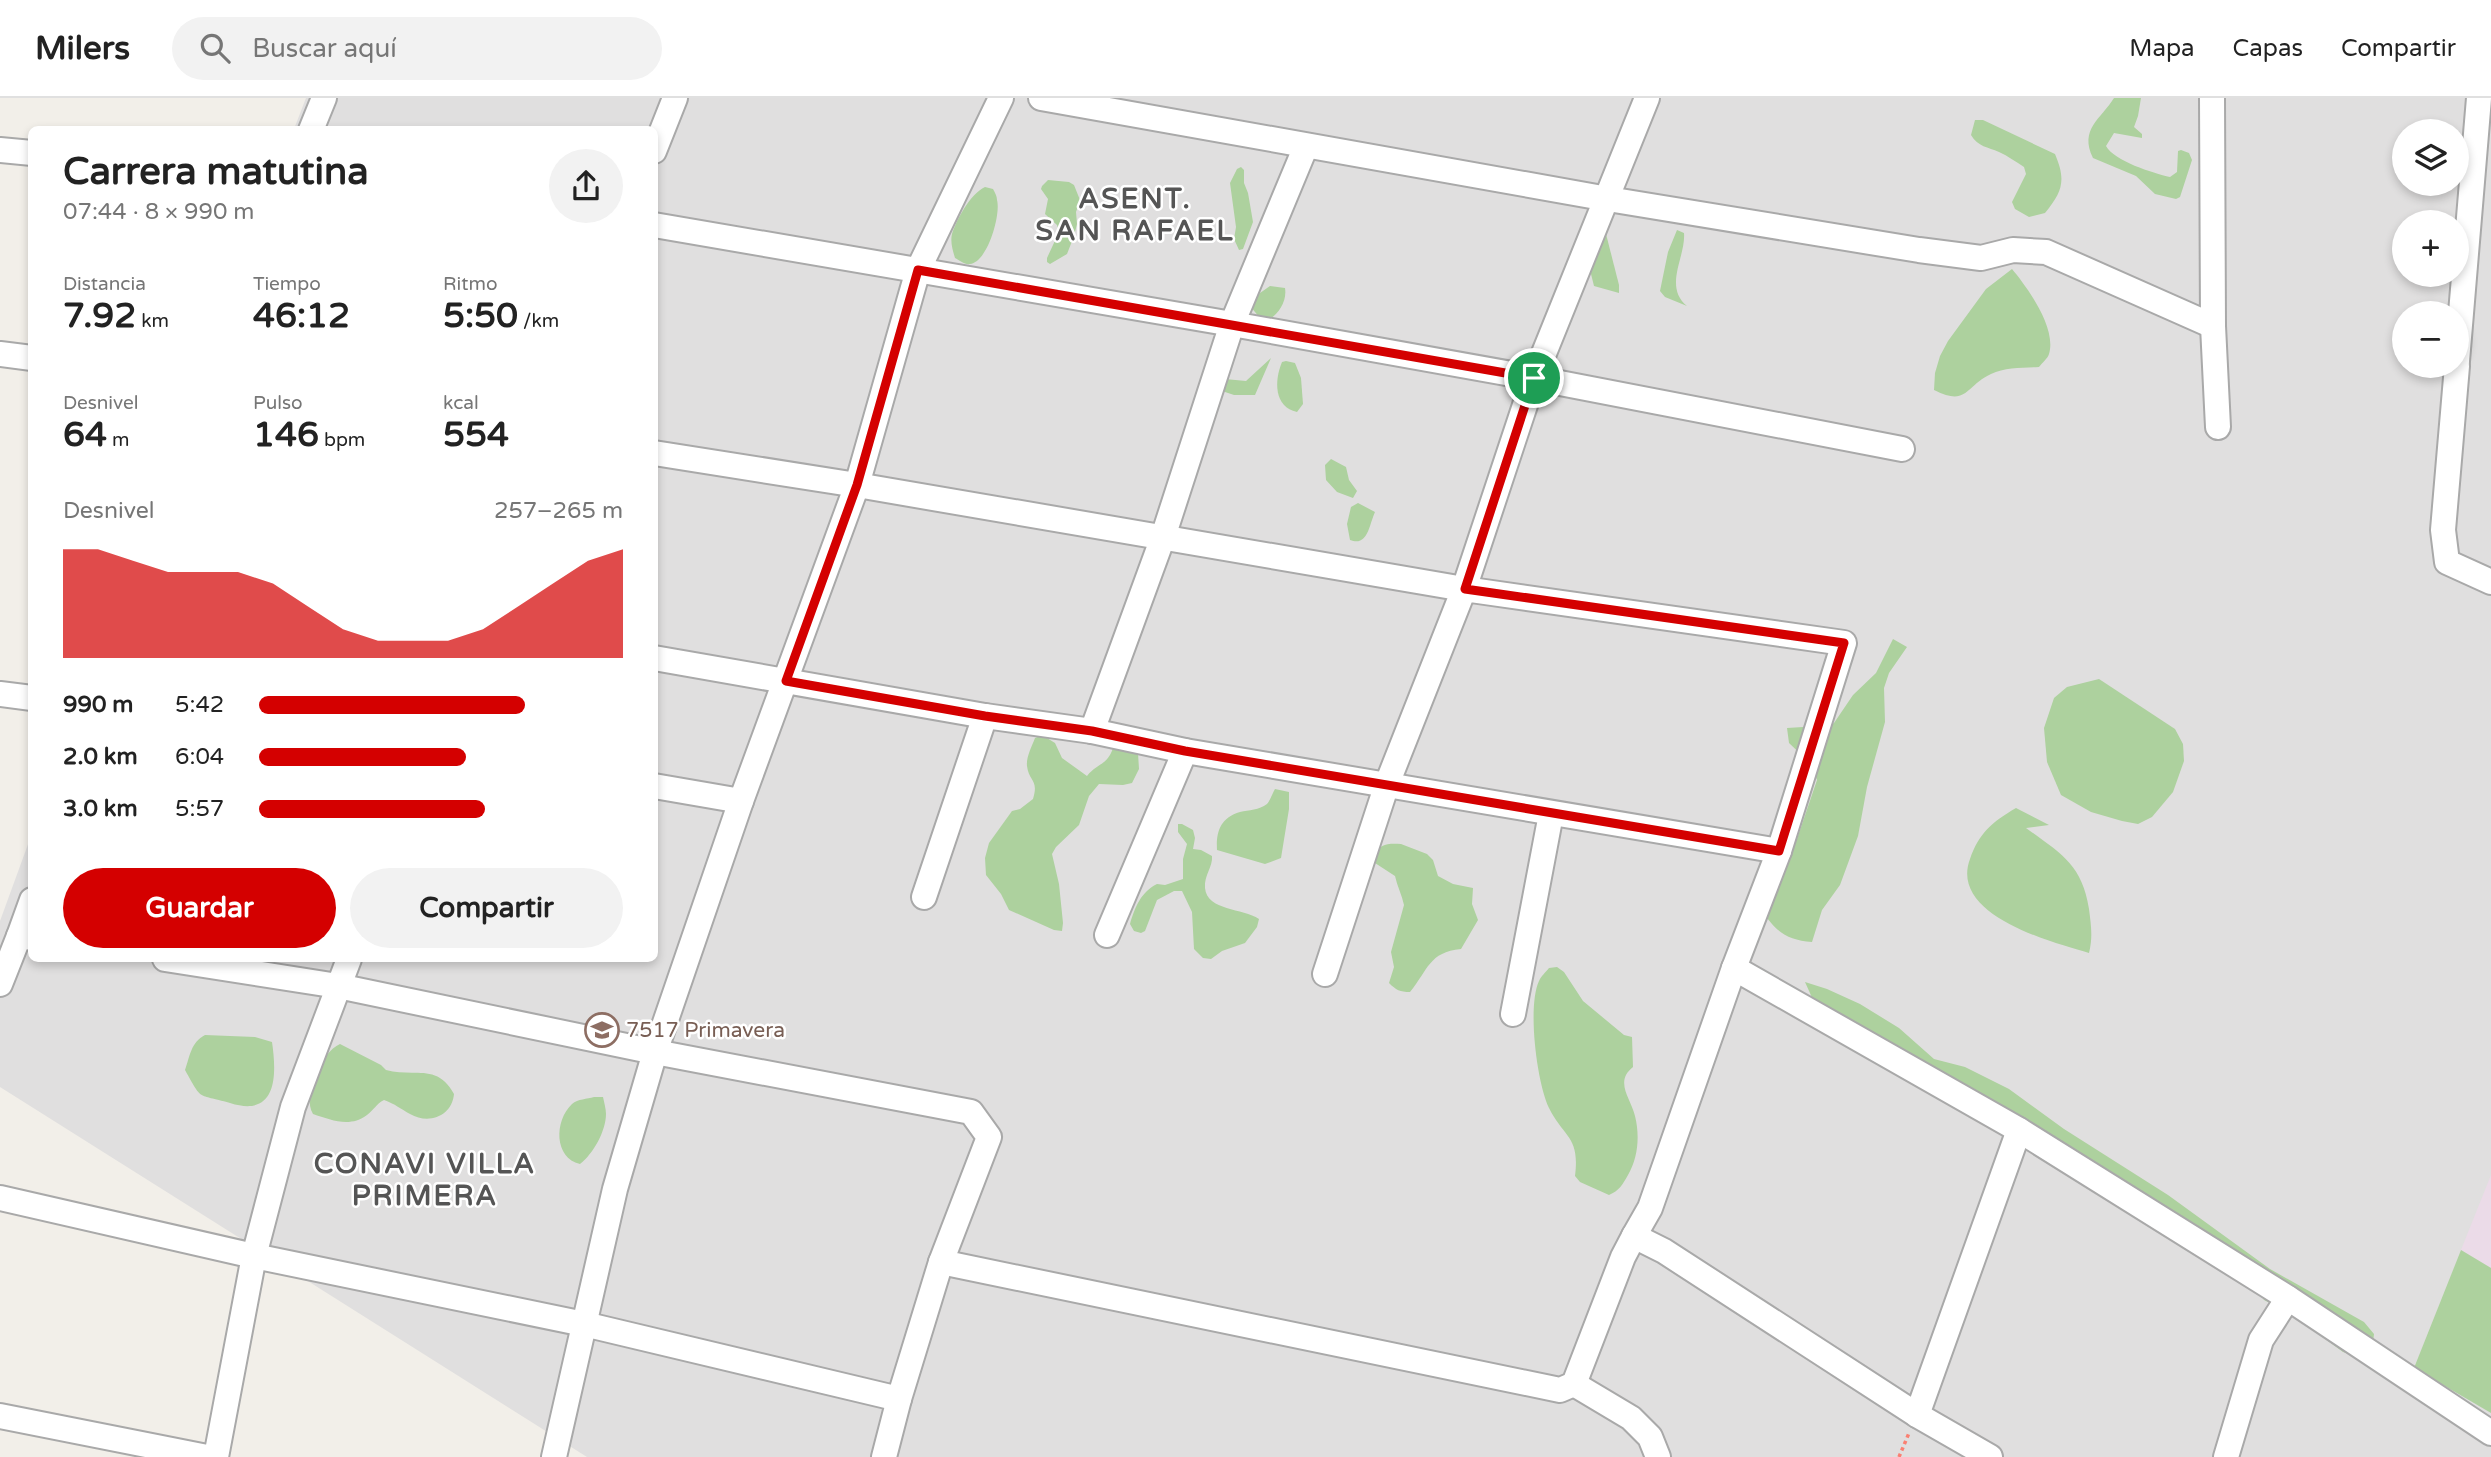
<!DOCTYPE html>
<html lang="es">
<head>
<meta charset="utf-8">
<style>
  :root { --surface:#fff; --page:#f2f2f2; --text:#222; --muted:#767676; --line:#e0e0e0; --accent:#d40000 }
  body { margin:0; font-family:"Varela Round",sans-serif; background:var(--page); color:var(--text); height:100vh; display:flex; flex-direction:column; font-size:26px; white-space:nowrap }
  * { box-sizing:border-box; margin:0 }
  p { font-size:23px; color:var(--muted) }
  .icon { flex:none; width:38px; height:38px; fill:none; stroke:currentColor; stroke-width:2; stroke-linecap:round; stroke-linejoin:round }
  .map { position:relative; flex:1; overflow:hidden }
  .panel { position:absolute; left:28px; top:28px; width:630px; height:836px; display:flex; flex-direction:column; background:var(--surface); border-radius:10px; box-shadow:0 4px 10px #0003 }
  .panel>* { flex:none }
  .tools { position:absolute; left:2392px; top:21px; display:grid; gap:14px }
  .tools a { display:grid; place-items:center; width:77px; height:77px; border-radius:50%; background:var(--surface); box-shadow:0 4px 10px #0003; font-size:35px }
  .pin { position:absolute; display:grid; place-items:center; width:60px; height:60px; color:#fff; margin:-30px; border:4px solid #fff; border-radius:50%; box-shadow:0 2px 7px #0007 }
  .round { display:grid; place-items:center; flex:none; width:74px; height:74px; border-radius:37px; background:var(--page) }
  .head { display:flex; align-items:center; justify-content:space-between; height:119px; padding:0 35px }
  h1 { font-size:38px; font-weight:700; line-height:52px }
  .figures { display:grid; grid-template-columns:repeat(3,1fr); gap:10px; height:119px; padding:7px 35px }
  .figures div { display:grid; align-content:center }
  .figures b { font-size:35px; font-weight:700 }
  .figures small { font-size:19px; font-weight:400 }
  .figures p { font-size:19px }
  .chart { height:196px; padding:14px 35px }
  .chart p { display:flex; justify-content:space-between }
  .chart svg { width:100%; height:126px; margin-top:7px; fill:var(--accent); opacity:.7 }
  .primary-button { display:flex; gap:14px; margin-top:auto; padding:14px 35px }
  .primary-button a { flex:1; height:80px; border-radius:42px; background:var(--accent); color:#fff; font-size:28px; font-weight:700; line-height:80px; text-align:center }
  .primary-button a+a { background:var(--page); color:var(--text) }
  ul { padding:0 35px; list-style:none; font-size:23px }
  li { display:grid; grid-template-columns:112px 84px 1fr; align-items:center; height:52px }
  li i { height:18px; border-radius:9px; background:var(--accent) }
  header { display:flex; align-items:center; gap:42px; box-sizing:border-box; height:98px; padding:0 35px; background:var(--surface); border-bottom:2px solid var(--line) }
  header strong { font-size:33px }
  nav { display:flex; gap:38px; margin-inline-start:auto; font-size:24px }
  .search { width:490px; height:63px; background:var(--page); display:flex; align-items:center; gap:18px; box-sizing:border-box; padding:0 24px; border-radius:38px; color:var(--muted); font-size:26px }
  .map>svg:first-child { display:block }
</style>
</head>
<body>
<header>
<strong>Milers</strong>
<div class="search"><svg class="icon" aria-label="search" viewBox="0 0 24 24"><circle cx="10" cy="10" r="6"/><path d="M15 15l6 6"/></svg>Buscar aquí</div>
<nav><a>Mapa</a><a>Capas</a><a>Compartir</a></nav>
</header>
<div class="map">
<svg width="2491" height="1359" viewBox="0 0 2491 1359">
  <rect width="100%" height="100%" fill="#f2efe9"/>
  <!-- residential -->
  <path fill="#e0dfdf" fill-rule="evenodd" d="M306 0H2491V1359H587L0 989V823L31 738 32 861H654V32L294 31ZM2404 33H2457V86H2404ZM2404 124H2457V177H2404ZM2404 215H2457V268H2404Z"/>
  <!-- industrial -->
  <path fill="#ebdbe8" d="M2491 1077V1170L2461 1152Z"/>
  <!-- forest -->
  <g fill="#add19e">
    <path d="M2114 0H2141L2138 18 2134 29 2142 36V40L2114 35 2106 48C2114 63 2153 75 2170 79L2177 74 2178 53 2181 52 2189 55 2192 62 2180 99 2176 101 2155 96 2136 78 2093 60C2079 31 2101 21 2114 0Z"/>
    <path d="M1975 22H1983L2055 56C2066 82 2063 93 2045 115L2029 119 2015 111 2012 104 2026 76 2024 69C2016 64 2008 58 1999 54 1988 49 1978 49 1971 37Z"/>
    <path d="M1241 69 1244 72V85L1248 95 1253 124 1243 151 1239 152 1234 141 1236 129 1230 85 1237 71Z"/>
    <path d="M1048 82 1069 84 1074 87 1080 102 1076 114 1077 126 1074 138 1067 156 1050 166 1047 164V160L1059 134 1057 127 1045 116 1048 101 1041 91 1042 88Z"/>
    <path d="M985 89 993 91C995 95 997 98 997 102 1001 116 988 164 970 166 965 167 959 162 955 160 953 153 950 144 952 136 957 121 970 96 985 89Z"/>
    <path d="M1605 132 1619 187V195L1594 188 1586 156Z"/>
    <path d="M1677 132 1684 135C1686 159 1663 188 1687 208L1665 199 1660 193 1668 154Z"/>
    <path d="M2012 171C2027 189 2057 230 2049 256 2048 260 2042 265 2039 269 2023 270 2005 269 1991 276 1965 288 1968 309 1934 292L1935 275 1940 258 1948 243 1986 191Z"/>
    <path d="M1270 188 1285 190C1287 202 1280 214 1270 221L1259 219 1251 209 1260 195Z"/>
    <path d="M1271 260 1255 297H1234L1222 293 1225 281 1246 283Z"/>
    <path d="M1286 263 1295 265 1301 280 1303 306 1297 314C1274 309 1274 283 1282 264Z"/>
    <path d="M1331 361 1346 369 1349 382 1357 393 1353 400 1337 394 1326 382 1325 367Z"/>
    <path d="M1358 405 1375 414C1369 427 1368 449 1350 442L1347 426 1351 409Z"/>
    <path d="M1893 541 1907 549 1889 575 1884 590 1885 624 1867 689 1858 738 1840 787 1822 812 1812 844C1786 842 1775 833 1761 811L1780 769 1797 741 1817 682 1811 666 1789 645 1787 630 1803 629 1818 633 1834 625 1853 597 1876 575Z"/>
    <path d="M2099 581 2175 631 2183 646 2184 663 2173 694 2152 719 2138 726 2122 723 2091 714 2061 697 2047 664 2044 630 2054 600 2067 589Z"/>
    <path d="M1042 637 1055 645 1062 660 1087 678C1097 665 1107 668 1113 650L1138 655 1139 671 1132 685 1123 687 1099 686 1089 698 1079 727 1056 749 1052 756 1059 786 1063 825 1062 833 1054 832 1009 812 1001 796 986 777 985 760 989 745 1012 713 1020 711 1033 701C1039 681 1029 684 1027 668 1026 659 1032 648 1035 640Z"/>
    <path d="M1275 691 1289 694V711L1281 760 1265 766 1217 752C1216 734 1220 720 1240 714 1249 712 1259 712 1267 706 1270 703 1272 696 1275 691Z"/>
    <path d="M2016 710 2049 727 2026 730C2060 755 2082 766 2089 811 2091 827 2093 839 2089 855 2051 844 1949 817 1970 761 1979 735 1992 724 2016 710Z"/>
    <path d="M1178 726H1182L1193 732 1195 740 1193 751 1201 752 1212 758C1213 769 1204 777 1205 790 1207 813 1243 810 1259 821L1257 829 1245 845 1222 853 1211 861 1203 860 1194 851 1192 814 1182 793H1174L1157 802 1145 833 1141 835 1134 833 1130 826C1135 809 1141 794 1157 786L1165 787 1183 781V761L1187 746 1178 734Z"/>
    <path d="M1401 746 1427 756 1433 762 1438 778 1453 786 1473 790 1472 806 1478 822 1461 851C1429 854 1428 872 1410 894 1400 894 1396 892 1389 885L1394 869 1391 854 1404 807C1402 797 1397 788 1395 778L1375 765 1373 758C1379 746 1388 745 1401 746Z"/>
    <path d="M1557 869 1564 874 1583 903 1624 937 1632 939 1633 969C1614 984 1631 1000 1635 1018 1640 1038 1638 1060 1628 1077 1623 1086 1619 1093 1609 1097L1580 1084 1575 1078C1580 1038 1564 1040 1549 1010 1537 985 1527 909 1539 883 1541 878 1546 874 1549 870Z"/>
    <path d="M1805 884 1827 891 1860 906 1899 930 1934 961 1965 969 2009 991 2064 1031 2168 1097 2270 1171 2364 1224 2374 1236 2372 1252 2358 1259 2343 1254 2291 1216 2264 1202 2255 1189 2186 1151 2176 1140 1818 913Z"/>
    <path d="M205 937 255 939 272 944C277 978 277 1020 230 1005 196 995 203 1004 185 972 190 958 191 944 205 937Z"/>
    <path d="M340 946 381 967 386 972C413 980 437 964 454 996 452 1018 429 1027 410 1016 401 1011 395 1006 384 1002 376 1006 374 1012 367 1017 350 1030 331 1022 313 1016 302 998 321 954 340 946Z"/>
    <path d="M594 999H603C604 1004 606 1011 606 1016 606 1033 593 1056 580 1066 554 1060 554 1023 572 1006 578 1001 587 1001 594 999Z"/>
    <path d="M2461 1152 2491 1170V1315L2414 1270Z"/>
  </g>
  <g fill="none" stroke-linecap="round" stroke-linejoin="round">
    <!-- minor casing -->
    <g stroke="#a9a9a9" stroke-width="28">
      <g id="minor">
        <path d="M1041 0 1608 101 1919 152 1981 160 2013 152 2046 154 2213 228"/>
        <path d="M2212 0 2213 228 2218 329"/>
        <path d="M311 32 324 0"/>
        <path d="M1306 48 1232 226 1534 280 1902 351"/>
        <path d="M0 52 32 55"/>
        <path d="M654 53 675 0"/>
        <path d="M654 127 1232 226 1163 439 1092 633"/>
        <path d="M0 256 32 260"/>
        <path d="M2457 263 2479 0"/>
        <path d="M2457 268 2443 432 2447 464 2491 484"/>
        <path d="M654 355 857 387 1464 491 1534 280 1647 0"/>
        <path d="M654 560 985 618 1092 633 1185 653 1779 753"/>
        <path d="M0 596 32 600"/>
        <path d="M654 688 741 703"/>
        <path d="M924 799 985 618"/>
        <path d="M32 802 19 838 32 840"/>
        <path d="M1107 837 1185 653"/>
        <path d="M165 861 338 888 655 954 971 1014 989 1039 941 1164 1560 1292 1574 1286 1623 1159 1634 1138 1664 1153 1917 1317 1990 1359"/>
        <path d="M1734 870 2019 1032 2288 1200 2491 1335"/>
        <path d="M1325 876 1387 686 1464 491 1844 545 1779 753 1734 870 1650 1110 1634 1138"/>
        <path d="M0 886 19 838"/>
        <path d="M1513 916 1551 716"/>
        <path d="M0 1100 254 1158 584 1226 899 1301"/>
        <path d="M1574 1286 1631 1320 1650 1339 1658 1359"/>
        <path d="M1917 1317 2019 1032"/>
        <path d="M0 1318 207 1359"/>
        <path d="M216 1359 254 1158 293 1009 349 861"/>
        <path d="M554 1359 615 1091 655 954 741 703 857 387 918 172 1001 0"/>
        <path d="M884 1359 899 1301 941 1164"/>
        <path d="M2226 1359 2261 1242 2288 1200"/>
      </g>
    </g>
    <!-- path -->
    <path stroke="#fa8072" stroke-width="3.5" stroke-dasharray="3.5 3.5" stroke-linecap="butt" d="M1899 1359 1909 1335"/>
    <!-- minor -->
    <use href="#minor" stroke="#fff" stroke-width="24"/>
  </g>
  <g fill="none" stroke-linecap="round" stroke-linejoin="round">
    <!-- route casing -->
    <g stroke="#fff" stroke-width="14">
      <path id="route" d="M918 172 1534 280 1465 491 1844 545 1779 753 1185 653 1092 633 985 618 786 583 857 387Z"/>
    </g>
    <!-- route -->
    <use href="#route" stroke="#d40000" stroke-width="9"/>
  </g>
  <!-- icons -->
  <defs>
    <g id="school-ring" transform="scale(1.75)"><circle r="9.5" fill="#fff" stroke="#8d6e63" stroke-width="1.5"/><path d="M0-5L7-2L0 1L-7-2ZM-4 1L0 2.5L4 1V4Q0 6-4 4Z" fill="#8d6e63"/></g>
  </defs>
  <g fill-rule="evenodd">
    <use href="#school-ring" x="602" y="932"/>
  </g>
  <g text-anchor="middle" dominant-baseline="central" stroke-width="5" stroke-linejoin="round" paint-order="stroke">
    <!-- education labels -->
    <g font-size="21" fill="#785e54" stroke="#fff" text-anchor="start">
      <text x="626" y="932">7517 Primavera</text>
    </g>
    <!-- district labels -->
    <g font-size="28" font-weight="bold" letter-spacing="2" fill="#555" stroke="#fff">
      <text x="1135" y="101">ASENT.<tspan x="1135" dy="32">SAN RAFAEL</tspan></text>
      <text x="425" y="1066">CONAVI VILLA<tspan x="425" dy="32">PRIMERA</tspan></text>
    </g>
  </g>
</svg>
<div class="tools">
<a><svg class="icon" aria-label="layers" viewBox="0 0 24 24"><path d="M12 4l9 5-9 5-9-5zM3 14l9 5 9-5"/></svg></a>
<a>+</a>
<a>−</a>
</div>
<div class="pin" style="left:1534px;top:280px;background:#1e9e55"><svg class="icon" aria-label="arrive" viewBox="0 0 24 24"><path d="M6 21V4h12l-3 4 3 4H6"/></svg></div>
<section class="panel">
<div class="head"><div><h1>Carrera matutina</h1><p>07:44 · 8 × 990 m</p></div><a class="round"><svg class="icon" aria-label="share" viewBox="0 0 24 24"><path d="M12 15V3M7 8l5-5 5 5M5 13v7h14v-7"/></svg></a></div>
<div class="figures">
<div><p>Distancia</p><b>7.92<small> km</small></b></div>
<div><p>Tiempo</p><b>46:12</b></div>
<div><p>Ritmo</p><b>5:50<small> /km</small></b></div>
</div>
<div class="figures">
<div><p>Desnivel</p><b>64<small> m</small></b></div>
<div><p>Pulso</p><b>146<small> bpm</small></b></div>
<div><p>kcal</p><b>554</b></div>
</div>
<div class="chart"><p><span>Desnivel</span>257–265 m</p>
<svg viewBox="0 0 160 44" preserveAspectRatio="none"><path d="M0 44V6L10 6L20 10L30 14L40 14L50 14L60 18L70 26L80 34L90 38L100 38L110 38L120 34L130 26L140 18L150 10L160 6V44z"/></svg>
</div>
<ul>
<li><b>990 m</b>5:42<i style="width:73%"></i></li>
<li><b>2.0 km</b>6:04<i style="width:57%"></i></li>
<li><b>3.0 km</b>5:57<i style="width:62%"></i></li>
</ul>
<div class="primary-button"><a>Guardar</a><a>Compartir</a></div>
</section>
</div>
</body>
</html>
